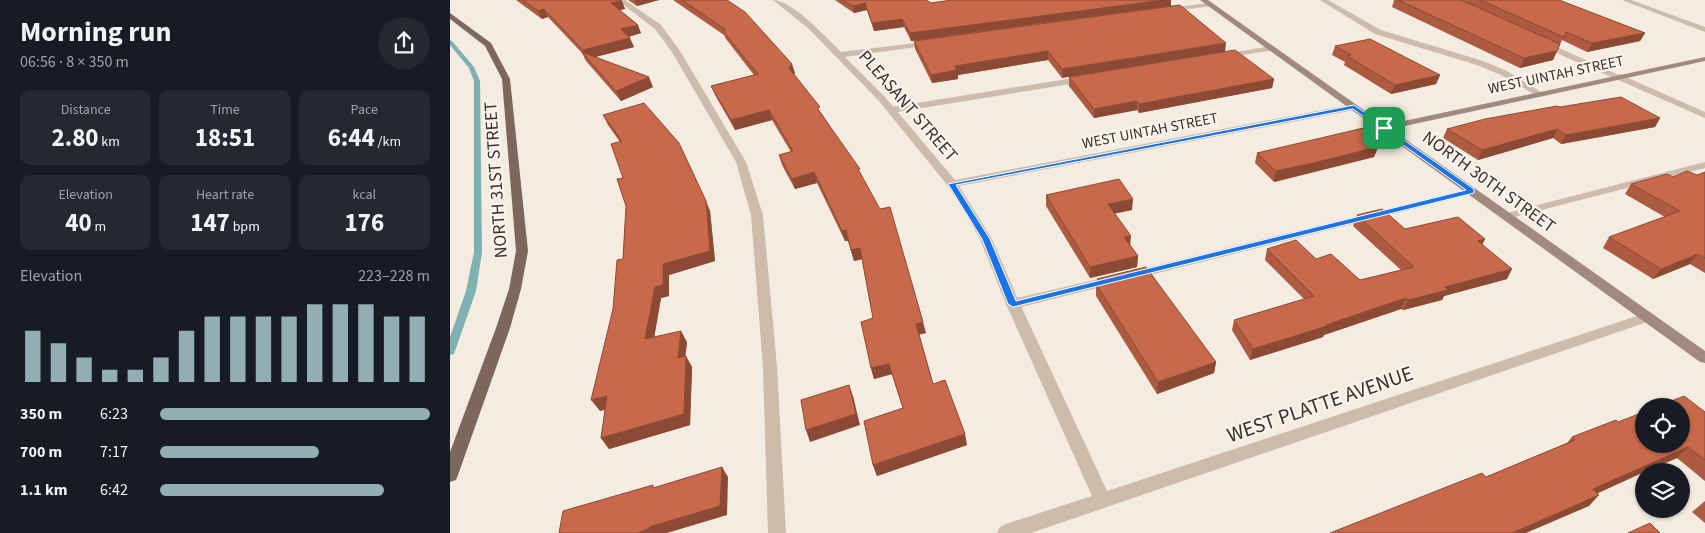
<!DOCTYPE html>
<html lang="en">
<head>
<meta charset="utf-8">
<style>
  :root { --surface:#171b24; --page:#242831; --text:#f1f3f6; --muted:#9ea1a6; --accent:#92aeb2 }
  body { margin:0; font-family:"Source Sans 3",sans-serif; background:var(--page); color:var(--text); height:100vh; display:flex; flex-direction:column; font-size:19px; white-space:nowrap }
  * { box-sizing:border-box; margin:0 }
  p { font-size:16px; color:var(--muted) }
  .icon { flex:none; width:28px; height:28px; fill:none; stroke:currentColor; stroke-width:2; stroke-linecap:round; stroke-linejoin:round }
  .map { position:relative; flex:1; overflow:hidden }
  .drawer { display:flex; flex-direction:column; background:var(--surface); width:450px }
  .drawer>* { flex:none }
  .controls { position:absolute; left:1185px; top:398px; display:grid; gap:10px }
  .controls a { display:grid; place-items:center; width:55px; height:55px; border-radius:50%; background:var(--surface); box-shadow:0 1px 4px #0004; font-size:25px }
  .pin { position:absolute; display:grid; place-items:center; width:42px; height:42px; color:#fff; margin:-21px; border-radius:10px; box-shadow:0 2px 8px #0006 }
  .round { display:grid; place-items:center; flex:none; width:52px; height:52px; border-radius:26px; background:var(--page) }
  .headline { display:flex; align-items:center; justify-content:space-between; height:85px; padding:0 20px }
  h1 { font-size:28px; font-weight:700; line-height:38px }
  .stats { display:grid; grid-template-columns:repeat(3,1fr); gap:8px; height:85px; padding:5px 20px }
  .stats div { display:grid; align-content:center; border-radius:10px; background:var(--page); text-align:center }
  .stats b { font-size:25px; font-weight:700 }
  .stats small { font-size:14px; font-weight:400 }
  .stats p { font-size:14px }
  .chart { height:140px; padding:10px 20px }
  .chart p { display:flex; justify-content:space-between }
  .chart svg { width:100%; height:90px; margin-top:5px; stroke:var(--accent); stroke-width:6 }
  ul { padding:0 20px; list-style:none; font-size:16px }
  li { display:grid; grid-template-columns:80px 60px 1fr; align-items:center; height:38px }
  li i { height:12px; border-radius:6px; background:var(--accent) }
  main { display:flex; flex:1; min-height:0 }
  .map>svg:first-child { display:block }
</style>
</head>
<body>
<main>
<section class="drawer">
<div class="headline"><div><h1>Morning run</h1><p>06:56 · 8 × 350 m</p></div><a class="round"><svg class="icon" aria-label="share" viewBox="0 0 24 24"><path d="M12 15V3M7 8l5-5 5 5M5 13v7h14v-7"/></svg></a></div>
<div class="stats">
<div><p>Distance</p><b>2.80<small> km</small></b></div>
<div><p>Time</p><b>18:51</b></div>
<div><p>Pace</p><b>6:44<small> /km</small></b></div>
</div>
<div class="stats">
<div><p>Elevation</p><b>40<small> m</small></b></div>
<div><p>Heart rate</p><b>147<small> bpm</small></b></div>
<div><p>kcal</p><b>176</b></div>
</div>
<div class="chart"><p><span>Elevation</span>223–228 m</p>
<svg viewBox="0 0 160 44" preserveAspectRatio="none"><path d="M5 44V19M15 44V25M25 44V32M35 44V38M45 44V38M55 44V32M65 44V19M75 44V12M85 44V12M95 44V12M105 44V12M115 44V6M125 44V6M135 44V6M145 44V12M155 44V12"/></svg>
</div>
<ul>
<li><b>350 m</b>6:23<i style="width:100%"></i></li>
<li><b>700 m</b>7:17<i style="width:59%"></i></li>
<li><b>1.1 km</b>6:42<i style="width:83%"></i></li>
</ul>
</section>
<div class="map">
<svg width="1255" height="533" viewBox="0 0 1255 533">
  <rect width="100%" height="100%" fill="#f4ebe1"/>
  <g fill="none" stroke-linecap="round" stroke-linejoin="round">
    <!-- stream -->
    <path fill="#7fb0b2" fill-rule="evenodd" d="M0 40 2 41 24 67 30 81 32 252 26 291 5 351 4 354 0 355V337L16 291 24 252V81L19 68 0 45Z"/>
    <!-- lane -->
    <g fill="#cdbbac" fill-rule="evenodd">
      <path d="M167 0H175L211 25 230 51 296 162 313 215 327 367 336 533H318L313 367 301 215 286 162 222 52 205 29Z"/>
      <path d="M870 0H878L931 30 1033 61 1057 71 1094 94 1090 97 1087 96 1051 75 1027 65 925 34Z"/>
      <path d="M1172 0H1181L1255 27V32Z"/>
      <path d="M821 46 825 48 824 50 774 58 770 56 774 54Z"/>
      <path d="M1169 74 1255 112V118L1166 79 1165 77Z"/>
      <path d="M636 76 640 79 639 81 442 113 437 110 442 107Z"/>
      <path d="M1255 162V168L1057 219 1051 216 1053 214Z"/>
      <path d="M1022 188 1027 191 1026 193 684 279 678 275 684 271Z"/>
      <path d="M662 276 668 280 667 283 563 309 558 307 556 304 558 301 563 299Z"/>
    </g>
    <!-- street -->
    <g fill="#cdbbac" fill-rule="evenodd">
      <path d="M323 0C342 0 377 38 391 52L483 41V45H480L395 57 435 97 505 180 904 104 909 107 904 110 509 186 542 239 570 304 657 491 1193 314H1203L1205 317 1203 320 581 533H547L550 527 556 524 642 496 556 304 530 239 516 214 498 186 429 101 359 29Z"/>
      <path d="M760 3 763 5 762 6 717 12 713 10 717 8Z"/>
      <path d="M1088 41H1094L1173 77 1166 79 1088 45Z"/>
    </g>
    <!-- secondary -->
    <path fill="#a18a7d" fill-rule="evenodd" d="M750 0H758L935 125 1255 57V61L941 129 1255 351V363L1250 362Z"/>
    <!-- primary -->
    <path fill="#7d675c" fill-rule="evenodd" d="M0 13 41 43 60 79 78 251 71 289 60 328 8 475 6 480 0 482V452L46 328 59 289 66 251 52 79 35 46 0 19Z"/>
  </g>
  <!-- wall -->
  <g fill="#ac5a40">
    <path d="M66 0H171L175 9 170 10 191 33 178 37 184 47 144 57 203 87 171 101 136 61 132 53 98 17 92 19Z"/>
    <path d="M178 0H209L187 6Z"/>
    <path d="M223 0H278L345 73 344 74 372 114 412 177 476 333 469 334 483 384 517 445 427 476 423 465 453 408 442 374 424 379 421 368 423 318 412 259 404 261 398 241H395L367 183 345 189 332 165 329 155 341 152 322 120 285 130 265 95 261 86 304 75 276 39 274 35Z"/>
    <path d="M385 0H476L481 3 502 0H721V6L461 41 454 27 424 31 417 10 404 13Z"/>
    <path d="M944 0H1109L1195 33 1190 41 1137 52 1112 40 1103 60 1070 68 942 7Z"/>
    <path d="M730 5 612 78 598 60 508 75V79L482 83 465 49 464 41Z"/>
    <path d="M885 46 990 75 986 84 941 94 894 65 895 62 882 55Z"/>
    <path d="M619 77 824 79 822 88 689 113 687 110 644 118 619 86Z"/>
    <path d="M1110 107 1210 118 1205 127 1111 144 1103 138 1028 160 993 138 997 129Z"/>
    <path d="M153 115 260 211 265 261 219 275V296L211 298 204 337 237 342 235 356 242 367 240 425 159 449 151 438 155 409 150 411 163 309 173 259 176 206 170 142 158 125Z"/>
    <path d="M928 147 924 157 824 182 805 163 807 153Z"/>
    <path d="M1255 172V273L1240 264 1203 279 1153 248 1159 237 1215 217 1175 194 1181 184 1223 177 1247 175Z"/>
    <path d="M596 195 682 210 665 213 681 246 688 256 687 267 640 278 596 206Z"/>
    <path d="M907 215 955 229 1035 239 1032 244 1057 279 994 296 992 300 953 310 951 309 874 335 873 337 800 360 782 330 784 320 854 299 815 260 817 249 910 280 951 270 903 226Z"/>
    <path d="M647 279 766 362 764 373 707 394 646 296V284H647Z"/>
    <path d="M1255 412V481L1227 458 1196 471H1194V472L1147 493 1139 506 1036 477 1117 443 1122 437 1168 422Z"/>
    <path d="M1255 501V523L1242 512Z"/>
  </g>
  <!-- shaded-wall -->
  <g fill="#8c4a34">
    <path d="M184 0H209L187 6Z"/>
    <path d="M715 0H721V6L461 41 460 33Z"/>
    <path d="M172 1 175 9 165 11 161 3Z"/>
    <path d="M415 3 417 10 404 13 403 6Z"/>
    <path d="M94 9 98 17 92 19 88 11Z"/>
    <path d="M452 19 454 27 424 31 422 23Z"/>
    <path d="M188 25 191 33 175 38 171 29Z"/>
    <path d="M1195 33 1190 41 1137 52 1142 43Z"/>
    <path d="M180 38 184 47 138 59 133 50Z"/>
    <path d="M776 43 775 52 612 78V69Z"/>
    <path d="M598 51V60L508 75V79L482 83 481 75 505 66Z"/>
    <path d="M1107 51 1103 60 1070 68 1074 58Z"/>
    <path d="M342 64 345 73 341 77 339 68Z"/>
    <path d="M990 75 986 84 941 94 945 85Z"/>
    <path d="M199 77 203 87 171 101 166 91Z"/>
    <path d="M824 79 822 88 689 113V104Z"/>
    <path d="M687 101V110L644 118V109Z"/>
    <path d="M319 110 322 120 285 130 281 120Z"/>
    <path d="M1210 118 1205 127 1111 144 1116 135Z"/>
    <path d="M1107 129 1103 138 1028 160 1032 150Z"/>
    <path d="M928 147 924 157 824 182 826 171Z"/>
    <path d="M364 172 367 183 345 189 342 179Z"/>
    <path d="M683 199 682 210 658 215V204Z"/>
    <path d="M256 201 260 211 265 261 219 275V296L211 298 202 350 195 339 205 287 213 264Z"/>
    <path d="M396 230 399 241H395L392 231Z"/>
    <path d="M681 236 680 247 674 237Z"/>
    <path d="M1035 239 1030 249 1028 241Z"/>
    <path d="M410 248 413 259 404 261 401 250Z"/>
    <path d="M1248 254 1240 264 1203 279 1211 269Z"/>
    <path d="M688 256 687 267 640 278V267Z"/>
    <path d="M1062 269 1057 279 994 296 992 300 953 310 958 300 995 287Z"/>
    <path d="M956 298 951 309 874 335 873 337 800 360 803 349Z"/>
    <path d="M473 322 476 333 468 335 466 324Z"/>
    <path d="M231 331 237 342 234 369 228 358Z"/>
    <path d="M236 356 242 367 240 425 159 449 151 438Z"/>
    <path d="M766 362 764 373 707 394 708 382Z"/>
    <path d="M439 364 442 374 424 379 421 368Z"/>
    <path d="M399 385 403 396 410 425 360 442 356 430Z"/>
    <path d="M157 396 165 407 150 411 141 400Z"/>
    <path d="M515 434 517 445 427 476 423 465Z"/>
    <path d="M1238 447 1227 458 1196 471H1194V472L1133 500 1143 489Z"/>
    <path d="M272 467 278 477 277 515 217 533H187Z"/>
    <path d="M1149 495 1139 506 1076 533H1062Z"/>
  </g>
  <!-- building -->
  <g fill="#c8694b" stroke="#8c4a34">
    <path d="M73 0H171L172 1 161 3 188 25 171 29 180 38 133 50 94 9 88 11Z"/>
    <path d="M232 0H277L295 12 342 64 339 68 370 107 367 108 410 169H408L430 209 440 207 473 322 466 324 483 384 495 380 515 434 423 465 414 421 453 408 439 364 421 368 411 322 423 318 410 248 401 250 396 230 392 231 364 172 342 179 329 155 343 151 319 110 281 120 261 86 308 74 273 31 276 30Z"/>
    <path d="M393 0H476L481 3 502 0H715L460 33 452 19 422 23 415 3 403 6Z"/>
    <path d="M948 0H1011L1110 44 1107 51 1074 58Z"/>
    <path d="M1030 0H1109L1195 33 1142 43 1116 32 1114 37Z"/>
    <path d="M730 5 776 43 612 69 598 51 505 66 507 70 481 75 464 41Z"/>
    <path d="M920 39 990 75 945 85 897 56 901 55 885 46Z"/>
    <path d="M785 50 824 79 689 104 687 101 644 109 619 77Z"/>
    <path d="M132 52 199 77 166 91Z"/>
    <path d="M1171 97 1210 118 1116 135 1107 129 1032 150 997 129 1035 119 1107 106 1110 107Z"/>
    <path d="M194 103 229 143 256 201 260 251 213 264V285L205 287 195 339 231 331 228 358 236 356 234 414 151 438 157 396 141 400 163 309 167 260 173 259 176 206 167 179 173 178 161 144 172 141 153 115Z"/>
    <path d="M922 126 928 147 859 164 826 171 807 153Z"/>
    <path d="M1237 171 1247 175 1255 172V258L1248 254 1211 269 1159 237 1230 211 1181 184 1217 174 1223 177Z"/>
    <path d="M669 179 683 199 658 204 681 236 674 237 688 256 640 267 596 195Z"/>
    <path d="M932 209 955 229 1008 217 1035 239 1028 241 1062 269 995 287 998 290 958 300 956 298 876 325 877 326 803 349 784 320 864 296 817 249 846 240 866 259 881 254 910 280 964 267 907 215Z"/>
    <path d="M696 267 766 362 708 382 646 284 650 283 647 279Z"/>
    <path d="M399 385 406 414 356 430 351 400Z"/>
    <path d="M1234 396 1255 412V460L1238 447 1143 489 1149 495 1062 533H880L1032 473 1036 477 1125 440 1122 437 1166 420 1168 422 1194 412V444H1231V406H1209Z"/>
    <path d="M272 467 270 506 199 527V529L187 533H109L113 511 203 485V488Z"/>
    <path d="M1200 523 1210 533H1178Z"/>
  </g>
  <!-- route -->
  <path fill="#1a73e8" stroke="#fff" fill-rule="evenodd" d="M904 105 1024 189V193L563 307 558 304 532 239 498 184ZM903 109 1016 190 566 301 540 239 506 185Z"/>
  <g text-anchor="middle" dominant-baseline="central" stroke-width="4.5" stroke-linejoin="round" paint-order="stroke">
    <!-- far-street labels -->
    <g font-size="15" fill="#3b302b" stroke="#fbf5ee">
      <text transform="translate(1106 75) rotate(-12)">WEST UINTAH STREET</text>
      <text transform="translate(700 131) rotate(-11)">WEST UINTAH STREET</text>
    </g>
    <!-- street labels -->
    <g font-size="18" fill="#3b302b" stroke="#fbf5ee">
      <text transform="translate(458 106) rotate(49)">PLEASANT STREET</text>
      <text transform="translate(46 180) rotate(-94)">NORTH 31ST STREET</text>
      <text transform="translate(1039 182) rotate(36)">NORTH 30TH STREET</text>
    </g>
    <!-- near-street labels -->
    <g font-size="21" fill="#3b302b" stroke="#fbf5ee">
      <text transform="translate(870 404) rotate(-19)">WEST PLATTE AVENUE</text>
    </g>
  </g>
</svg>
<div class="controls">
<a><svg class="icon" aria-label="locate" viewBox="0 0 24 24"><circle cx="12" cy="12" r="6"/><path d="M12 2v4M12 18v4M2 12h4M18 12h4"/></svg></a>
<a><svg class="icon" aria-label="layers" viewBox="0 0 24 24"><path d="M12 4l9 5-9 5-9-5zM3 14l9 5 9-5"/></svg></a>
</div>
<div class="pin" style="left:934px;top:128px;background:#1e9e55"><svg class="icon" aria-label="arrive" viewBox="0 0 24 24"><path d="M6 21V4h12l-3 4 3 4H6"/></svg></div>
</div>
</main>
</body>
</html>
